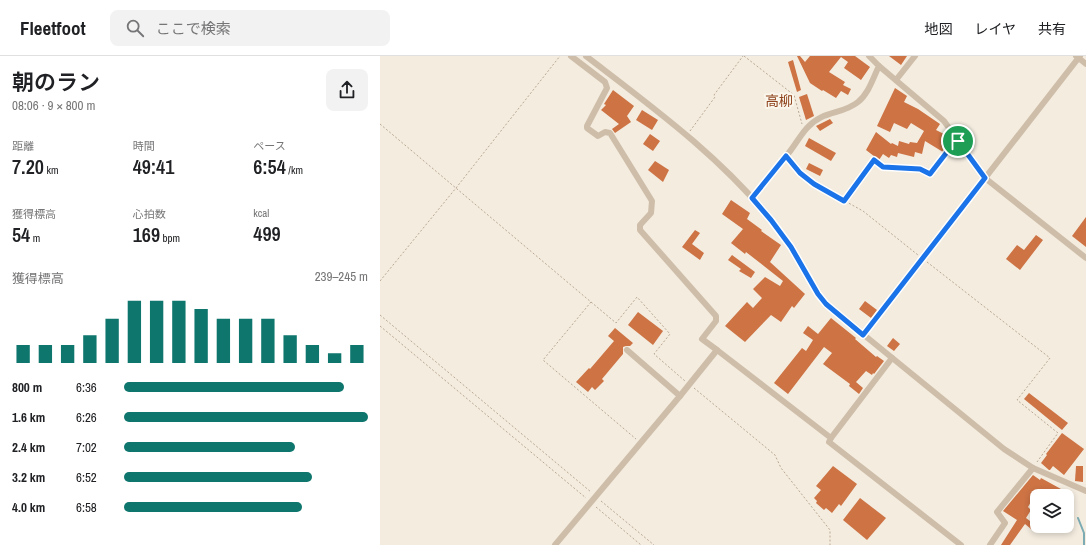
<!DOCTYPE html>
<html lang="ja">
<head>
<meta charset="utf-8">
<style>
  :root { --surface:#fff; --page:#f2f2f2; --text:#202124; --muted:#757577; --line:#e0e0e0; --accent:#0f766e }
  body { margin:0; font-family:"Archivo Narrow","Noto Sans JP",sans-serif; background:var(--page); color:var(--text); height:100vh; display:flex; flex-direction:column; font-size:15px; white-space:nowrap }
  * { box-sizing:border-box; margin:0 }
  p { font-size:13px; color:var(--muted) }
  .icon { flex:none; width:22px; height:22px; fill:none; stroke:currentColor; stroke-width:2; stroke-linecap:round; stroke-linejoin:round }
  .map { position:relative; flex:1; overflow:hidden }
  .panel { display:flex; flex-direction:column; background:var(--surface); width:380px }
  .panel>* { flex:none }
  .controls { position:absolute; left:650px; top:433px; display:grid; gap:8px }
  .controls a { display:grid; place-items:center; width:44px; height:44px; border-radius:8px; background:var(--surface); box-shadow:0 2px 6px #0003; font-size:20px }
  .pin { position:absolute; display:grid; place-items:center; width:34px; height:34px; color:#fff; margin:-17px; border:2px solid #fff; border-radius:50%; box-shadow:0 1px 4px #0007 }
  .round { display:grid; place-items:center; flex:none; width:42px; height:42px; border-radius:8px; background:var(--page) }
  .head { display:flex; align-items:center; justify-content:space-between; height:68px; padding:0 12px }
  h1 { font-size:22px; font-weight:600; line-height:30px }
  .metrics { display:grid; grid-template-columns:repeat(3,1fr); gap:6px; height:68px; padding:4px 12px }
  .metrics div { display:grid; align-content:center }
  .metrics b { font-size:20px; font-weight:600 }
  .metrics small { font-size:11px; font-weight:400 }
  .metrics p { font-size:11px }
  .chart { height:112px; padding:8px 12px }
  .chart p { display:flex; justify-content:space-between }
  .chart svg { width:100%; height:72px; margin-top:4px; stroke:var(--accent); stroke-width:6 }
  ul { padding:0 12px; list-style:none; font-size:13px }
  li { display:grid; grid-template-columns:64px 48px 1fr; align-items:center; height:30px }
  li i { height:10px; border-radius:5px; background:var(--accent) }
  header { display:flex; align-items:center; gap:24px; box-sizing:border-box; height:56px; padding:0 20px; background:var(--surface); border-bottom:1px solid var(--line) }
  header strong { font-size:19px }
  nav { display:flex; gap:22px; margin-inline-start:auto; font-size:14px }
  .search { width:280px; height:36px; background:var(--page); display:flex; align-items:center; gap:10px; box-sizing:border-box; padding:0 14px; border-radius:8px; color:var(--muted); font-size:15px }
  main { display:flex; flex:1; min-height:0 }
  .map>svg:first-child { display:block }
</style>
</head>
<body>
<header>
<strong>Fleetfoot</strong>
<div class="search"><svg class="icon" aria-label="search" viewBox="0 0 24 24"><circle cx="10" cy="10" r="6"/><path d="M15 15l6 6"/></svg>ここで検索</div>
<nav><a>地図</a><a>レイヤ</a><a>共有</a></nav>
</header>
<main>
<section class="panel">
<div class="head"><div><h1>朝のラン</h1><p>08:06 · 9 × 800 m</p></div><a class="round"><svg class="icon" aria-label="share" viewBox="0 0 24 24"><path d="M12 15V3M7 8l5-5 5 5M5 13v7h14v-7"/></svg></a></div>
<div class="metrics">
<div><p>距離</p><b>7.20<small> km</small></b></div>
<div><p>時間</p><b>49:41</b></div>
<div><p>ペース</p><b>6:54<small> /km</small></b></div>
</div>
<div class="metrics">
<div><p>獲得標高</p><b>54<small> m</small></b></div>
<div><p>心拍数</p><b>169<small> bpm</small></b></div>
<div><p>kcal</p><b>499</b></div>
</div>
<div class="chart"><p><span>獲得標高</span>239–245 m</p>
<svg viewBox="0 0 160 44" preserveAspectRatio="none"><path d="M5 44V33M15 44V33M25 44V33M35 44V27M45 44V17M55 44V6M65 44V6M75 44V6M85 44V11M95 44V17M105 44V17M115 44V17M125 44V27M135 44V33M145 44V38M155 44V33"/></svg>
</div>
<ul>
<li><b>800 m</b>6:36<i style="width:90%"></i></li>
<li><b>1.6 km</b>6:26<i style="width:100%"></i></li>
<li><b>2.4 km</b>7:02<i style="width:70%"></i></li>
<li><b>3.2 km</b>6:52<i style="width:77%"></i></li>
<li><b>4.0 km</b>6:58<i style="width:73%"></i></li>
</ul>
</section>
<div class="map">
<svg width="706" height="489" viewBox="0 0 706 489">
  <rect width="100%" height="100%" fill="#f4ecdf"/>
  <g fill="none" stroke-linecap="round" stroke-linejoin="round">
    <!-- stream -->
    <path stroke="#7cabb3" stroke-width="2" d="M698 462 704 477V489"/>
  </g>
  <!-- building -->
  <g fill="#cd7344">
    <path d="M417 0H420L425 6 430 0H475L490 11 481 24 464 12 468 6 461 1 449 16 465 26 463 29 471 33 468 39 461 35 456 42 443 34 442 35 430 27Z"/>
    <path d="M509 0H527L521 9Z"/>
    <path d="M413 4 421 34 417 36 408 6Z"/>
    <path d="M515 32 527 40 524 46 538 53 560 68 556 74 566 79 561 88 566 91 563 96 545 85 542 98 535 96 534 101 518 97 517 101 511 99 509 102 503 98 499 104 486 94 496 76 511 88 512 87 518 90 519 85 529 88 530 86 537 87 544 75 531 67 527 73 514 67 510 76 497 70Z"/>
    <path d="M233 34 254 50 247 60 251 66 235 77 232 73 239 68 221 54 226 49 224 48Z"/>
    <path d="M427 38 434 60 426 64 419 41Z"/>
    <path d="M262 54 278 64 272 74 256 64Z"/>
    <path d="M450 63 453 67 440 75 436 70Z"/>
    <path d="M270 78 280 85 273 95 263 88Z"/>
    <path d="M429 82 456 97 451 105 425 90Z"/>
    <path d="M275 105 289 114 283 126 268 114Z"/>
    <path d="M429 107 443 114 440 120 426 113Z"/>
    <path d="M351 144 370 157 367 163 382 174 381 175 401 189 390 206 425 238 414 252 412 250 401 266 391 259 365 286 345 270 367 246 373 252 382 242 373 233 385 221 400 230 403 225 366 196 365 198 351 187 363 173 342 158Z"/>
    <path d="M706 161V191L692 180Z"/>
    <path d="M315 174 320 177 312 188 324 197 320 204 302 191Z"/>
    <path d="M656 179 663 184 640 214 626 203 637 189 644 194Z"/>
    <path d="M352 199 375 216 371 222 359 215 361 213 348 204Z"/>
    <path d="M485 245 497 254 491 262 479 253Z"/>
    <path d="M258 256 283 275 273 289 248 269Z"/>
    <path d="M451 262 476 282 475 283 496 301 497 300 504 305 494 318 493 317 492 319 486 315 476 326 483 332 479 338 469 330 470 328 443 308 452 297 444 291 408 338 394 327 422 292 426 295 433 284 423 277 428 270 438 278Z"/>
    <path d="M235 272 253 287 250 290H246L243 291V298L222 323 224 325 215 334 212 331 208 336 196 326 209 312 210 313 234 285 228 280Z"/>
    <path d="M513 282 520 288 514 295 507 290Z"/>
    <path d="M649 337 688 367 682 374 644 343Z"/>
    <path d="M682 377 704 393 684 419 673 410 670 414H669L661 407 667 399 666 398Z"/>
    <path d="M453 410 477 428 461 450 459 448 452 457 446 452 444 454 436 447 437 445 434 442 441 434 436 430Z"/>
    <path d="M696 410H703V426L695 425Z"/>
    <path d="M653 419 660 424 661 422 681 433 677 440H657V446L652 444 648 451 651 454 646 462 654 468 651 473 645 468 630 489H621L637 464 623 455Z"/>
    <path d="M480 442 506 462 487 484 463 464Z"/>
  </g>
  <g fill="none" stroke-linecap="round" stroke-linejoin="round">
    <!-- path -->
    <g stroke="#baa893" stroke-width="1" stroke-dasharray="2 2" stroke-linecap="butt">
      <path d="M364 0 414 39 422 68"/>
      <path d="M0 68 211 246 163 304 256 383"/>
      <path d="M310 75 335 41 334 39 363 0"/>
      <path d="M411 106 420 117 434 128 483 155 538 199"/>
      <path d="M465 144 494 104 503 111 540 113 550 118 574 89"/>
      <path d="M547 206 670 302 637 344 678 377 657 406"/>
      <path d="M0 225 76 132 180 0"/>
      <path d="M211 246 236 267 257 241 290 278 274 298 305 325"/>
      <path d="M0 259 211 436"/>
      <path d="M0 270 206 442"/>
      <path d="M314 332 395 399 401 412 450 474V489"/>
      <path d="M221 445 274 489"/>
      <path d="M216 451 261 489"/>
    </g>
    <!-- minor -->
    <g stroke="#cebea9" stroke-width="6">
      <path d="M191 0 225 26 227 32 207 70V72L218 80 225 76 230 77 272 145 271 157 260 169V174L336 260V265L322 283 337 294 300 340"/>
      <path d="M206 0C271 50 340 100 392 165 398 173 405 182 411 191 423 210 432 231 446 248L624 393 653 412 706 435"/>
      <path d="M696 0 706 8"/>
      <path d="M499 10 564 65 605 122 706 202"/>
      <path d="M516 24 535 0"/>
      <path d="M372 142C384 128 396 114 407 99 414 91 419 81 427 72 443 54 462 59 478 46 489 37 493 22 499 10L489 0"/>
      <path d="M483 279 700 0"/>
      <path d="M337 294 451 382 449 386 581 489"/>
      <path d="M451 382 512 302"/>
      <path d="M175 489 300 340 247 294"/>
      <path d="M610 489 625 467 617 456 653 412"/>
    </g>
  </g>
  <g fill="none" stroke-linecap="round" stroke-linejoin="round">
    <!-- route casing -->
    <g stroke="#fff" stroke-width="8">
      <path id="route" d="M578 85 605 122 483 279 446 248 438 238 411 191 391 164 372 142 406 100 420 117 434 128 464 145 494 104 503 111 540 113 550 118 567 96Z"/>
    </g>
    <!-- route -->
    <use href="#route" stroke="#1a73e8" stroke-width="5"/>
  </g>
  <g text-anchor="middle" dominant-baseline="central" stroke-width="4" stroke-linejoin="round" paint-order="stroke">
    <!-- quarter labels -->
    <g font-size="14" fill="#8f441d" stroke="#fbf6ec">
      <text x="399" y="45">高柳</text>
    </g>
  </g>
</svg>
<div class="controls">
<a><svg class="icon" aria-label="layers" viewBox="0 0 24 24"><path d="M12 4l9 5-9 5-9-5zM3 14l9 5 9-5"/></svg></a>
</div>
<div class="pin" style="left:578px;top:85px;background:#1e9e55"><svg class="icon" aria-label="arrive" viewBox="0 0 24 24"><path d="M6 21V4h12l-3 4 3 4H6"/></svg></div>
</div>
</main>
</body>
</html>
